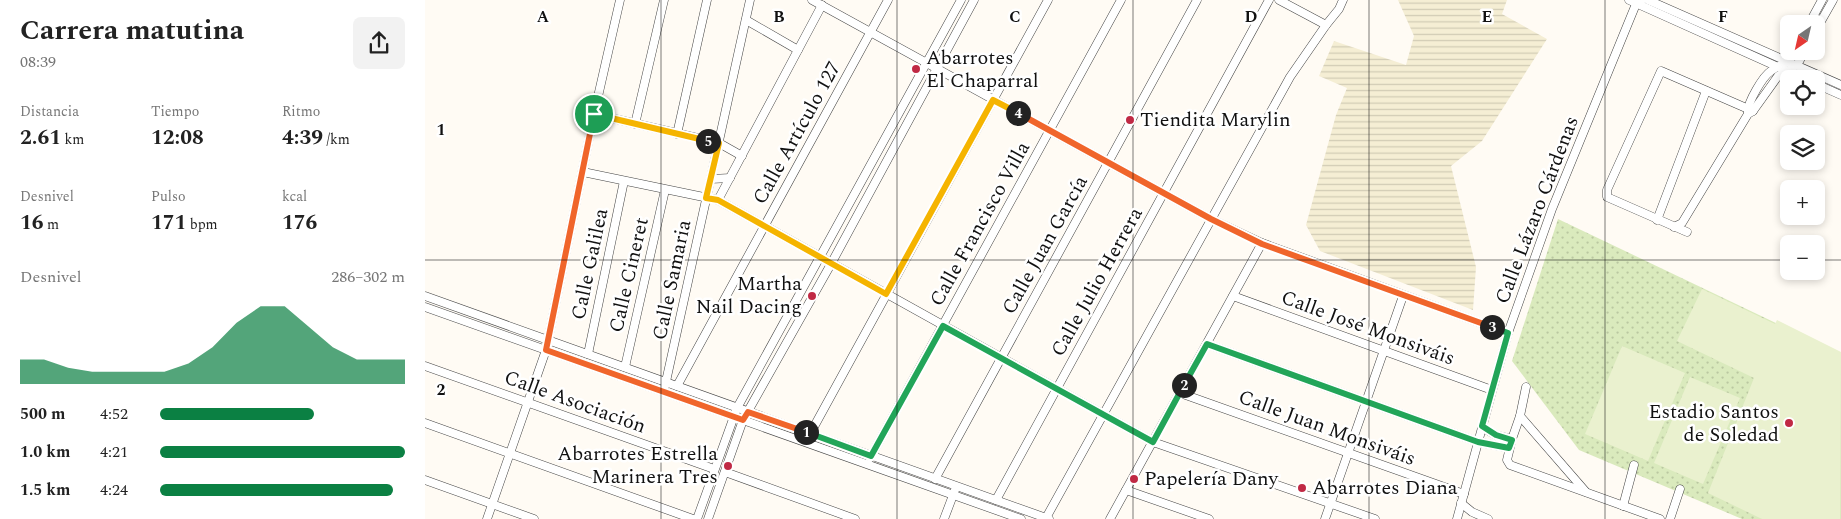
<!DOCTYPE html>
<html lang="es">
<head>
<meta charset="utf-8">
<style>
  :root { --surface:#fff; --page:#f2f2f2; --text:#222; --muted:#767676; --accent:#0b8043 }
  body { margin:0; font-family:Spectral,serif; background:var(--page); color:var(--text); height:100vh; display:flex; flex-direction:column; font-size:19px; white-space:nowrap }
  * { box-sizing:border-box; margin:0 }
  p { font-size:16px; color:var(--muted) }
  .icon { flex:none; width:28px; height:28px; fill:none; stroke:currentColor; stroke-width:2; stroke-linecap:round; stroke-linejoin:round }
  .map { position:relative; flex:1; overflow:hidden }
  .drawer { display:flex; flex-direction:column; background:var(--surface); width:425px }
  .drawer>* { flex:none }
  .needle { width:32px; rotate:214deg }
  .tools { position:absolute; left:1355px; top:15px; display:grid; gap:10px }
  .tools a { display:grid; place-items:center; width:45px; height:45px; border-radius:8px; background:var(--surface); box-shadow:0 2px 8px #0003; font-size:25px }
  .pin { position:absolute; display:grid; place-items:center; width:42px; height:42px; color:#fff; margin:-21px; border:2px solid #fff; border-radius:50%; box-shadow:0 1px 5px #0007 }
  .km { position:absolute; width:25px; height:25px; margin:-12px; border-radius:50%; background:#222; color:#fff; font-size:14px; line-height:25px; text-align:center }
  .round { display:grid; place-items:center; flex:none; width:52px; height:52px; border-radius:8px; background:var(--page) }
  .summary { display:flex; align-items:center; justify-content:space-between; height:85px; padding:0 20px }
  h1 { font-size:28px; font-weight:700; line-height:38px }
  .figures { display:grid; grid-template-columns:repeat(3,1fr); gap:8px; height:85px; padding:5px 20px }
  .figures div { display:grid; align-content:center }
  .figures b { font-size:21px; font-weight:700 }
  .figures small { font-size:14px; font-weight:400 }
  .figures p { font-size:14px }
  .chart { height:140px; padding:10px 20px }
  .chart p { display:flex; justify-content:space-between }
  .chart svg { width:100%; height:90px; margin-top:5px; fill:var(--accent); opacity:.7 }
  ul { padding:0 20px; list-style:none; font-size:16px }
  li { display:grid; grid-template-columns:80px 60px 1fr; align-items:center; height:38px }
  li i { height:12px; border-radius:6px; background:var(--accent) }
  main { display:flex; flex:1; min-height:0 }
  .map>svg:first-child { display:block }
</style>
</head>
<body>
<main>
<section class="drawer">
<div class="summary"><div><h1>Carrera matutina</h1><p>08:39</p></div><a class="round"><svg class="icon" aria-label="share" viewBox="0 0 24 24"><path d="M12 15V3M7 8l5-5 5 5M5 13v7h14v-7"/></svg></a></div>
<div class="figures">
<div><p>Distancia</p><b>2.61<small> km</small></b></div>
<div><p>Tiempo</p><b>12:08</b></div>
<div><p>Ritmo</p><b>4:39<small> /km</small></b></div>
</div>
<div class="figures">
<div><p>Desnivel</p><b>16<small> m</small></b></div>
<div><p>Pulso</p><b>171<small> bpm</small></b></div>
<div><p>kcal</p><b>176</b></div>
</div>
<div class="chart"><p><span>Desnivel</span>286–302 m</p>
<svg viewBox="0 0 160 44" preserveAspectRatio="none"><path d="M0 44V32L10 32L20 36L30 38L40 38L50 38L60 38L70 34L80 26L90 14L100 6L110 6L120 16L130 26L140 32L150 32L160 32V44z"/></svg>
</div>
<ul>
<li><b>500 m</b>4:52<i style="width:63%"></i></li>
<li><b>1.0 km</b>4:21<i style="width:100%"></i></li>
<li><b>1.5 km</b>4:24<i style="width:95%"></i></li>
</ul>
</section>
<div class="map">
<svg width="1416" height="519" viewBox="0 0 1416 519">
  <defs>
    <pattern id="farmland-rules" width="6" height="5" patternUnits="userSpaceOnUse" patternTransform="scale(1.25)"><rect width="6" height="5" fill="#f5eed4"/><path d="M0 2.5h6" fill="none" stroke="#d1cbb5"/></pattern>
    <pattern id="park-dots" width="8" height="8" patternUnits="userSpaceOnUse" patternTransform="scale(1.25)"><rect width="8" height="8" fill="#daeabd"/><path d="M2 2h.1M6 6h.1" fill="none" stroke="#bac8a1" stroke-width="1.8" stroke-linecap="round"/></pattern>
  </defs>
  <rect width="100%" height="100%" fill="#fffbf4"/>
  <!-- farmland -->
  <path fill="url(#farmland-rules)" d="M973 0H1082L1077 14 1122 39 1057 141 1026 166 1051 267 1048 310 895 251 881 225 911 115 922 88 894 76 909 41 981 65 989 36Z"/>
  <!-- park -->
  <path fill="url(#park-dots)" d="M1133 219 1416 354V519H1317L1154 450 1087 361Z"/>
  <!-- pitch -->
  <g fill="#eaf1cf">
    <path d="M1277 289 1350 324 1352 320 1416 352 1415 519H1337L1283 493 1329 378 1252 341Z"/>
    <path d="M1197 346 1260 373 1223 461 1160 434Z"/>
    <path d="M1265 377 1315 398 1278 484 1229 463Z"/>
  </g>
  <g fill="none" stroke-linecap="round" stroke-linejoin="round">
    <!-- minor casing -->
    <g stroke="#444" stroke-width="9">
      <g id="minor">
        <path d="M387 0 786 219 837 243 1083 333"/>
        <path d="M854 0 901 25"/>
        <path d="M1204 0 1380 79"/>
        <path d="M1223 0 1416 85"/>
        <path d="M321 20 373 50"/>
        <path d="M1384 24 1397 0"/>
        <path d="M1391 30 1408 0"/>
        <path d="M1391 84 1416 95"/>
        <path d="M1323 112C1322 103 1338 76 1346 71 1358 61 1360 69 1369 51"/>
        <path d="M169 114 294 143 317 156"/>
        <path d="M210 124 239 0"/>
        <path d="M252 134 282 0"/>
        <path d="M158 172 293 200 728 442 950 519"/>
        <path d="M286 179 305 178"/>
        <path d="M293 200 397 5"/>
        <path d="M1232 220 1281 91"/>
        <path d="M1249 227 1257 223 1323 114 1328 111 1353 76 1372 65 1380 51"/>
        <path d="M1262 232 1182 197V190L1236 71 1328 111"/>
        <path d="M0 296 624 519"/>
        <path d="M808 296 1067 390"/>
        <path d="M0 307 596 519"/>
        <path d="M782 344 1053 442 1084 448"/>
        <path d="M163 354 199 181"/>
        <path d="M0 366 289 469"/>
        <path d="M200 367 240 190"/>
        <path d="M240 386 325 0"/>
        <path d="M252 386 463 0"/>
        <path d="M1101 387 1095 416 1087 439 1082 460 1085 465 1235 519"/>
        <path d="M755 393 1039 494"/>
        <path d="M1095 416 1161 492"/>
        <path d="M0 423 268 519"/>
        <path d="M1057 427 1071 435 1087 439"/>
        <path d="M385 434 623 0"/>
        <path d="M445 458 696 0"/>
        <path d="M300 472 430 519"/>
        <path d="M510 479 772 0"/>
        <path d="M0 480 109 519"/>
        <path d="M701 490 784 519"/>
        <path d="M571 500 844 0"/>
        <path d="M1036 503 1047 512 1063 519"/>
        <path d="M1198 506 1209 465"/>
        <path d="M621 518 865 77 901 25 914 9 918 0"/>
        <path d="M62 519 121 350 169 114 195 0"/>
        <path d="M272 519 312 408 536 0"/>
        <path d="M283 519 318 420 406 264 549 0"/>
        <path d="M519 519 530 490"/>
        <path d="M685 519 837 243"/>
        <path d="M900 519 978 296"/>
        <path d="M1032 519 1083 333 1127 209 1211 4 1217 0"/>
        <path d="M1245 519 1255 489"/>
      </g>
    </g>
    <!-- minor -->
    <use href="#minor" stroke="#fff" stroke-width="8"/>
  </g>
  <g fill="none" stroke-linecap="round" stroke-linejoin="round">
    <!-- split-1 casing -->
    <g stroke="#fff" stroke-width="10">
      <path id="split-1" d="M169 114 121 350 318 420 323 412 381 432"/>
    </g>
    <!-- split-2 casing -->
    <g stroke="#fff" stroke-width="10">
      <path id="split-2" d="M381 432 446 456 518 326 728 442 759 385"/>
    </g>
    <!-- split-3 casing -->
    <g stroke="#fff" stroke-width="10">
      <path id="split-3" d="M759 385 782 344 1053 442 1084 448 1087 440 1071 435 1057 426 1083 333 1067 327"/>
    </g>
    <!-- split-4 casing -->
    <g stroke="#fff" stroke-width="10">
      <path id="split-4" d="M593 113 786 219 837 244 1067 327"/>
    </g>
    <!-- split-5 casing -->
    <g stroke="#fff" stroke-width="10">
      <path id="split-5" d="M283 141 294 143 281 198 293 200 461 294 568 100 593 113"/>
    </g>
    <!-- split-6 casing -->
    <g stroke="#fff" stroke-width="10">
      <path id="split-6" d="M169 114 283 141"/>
    </g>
    <!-- split-1 -->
    <use href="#split-1" stroke="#f0652b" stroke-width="6"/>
    <!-- split-2 -->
    <use href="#split-2" stroke="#22a559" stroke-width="6"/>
    <!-- split-3 -->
    <use href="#split-3" stroke="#22a559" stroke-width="6"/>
    <!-- split-4 -->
    <use href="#split-4" stroke="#f0652b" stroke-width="6"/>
    <!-- split-5 -->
    <use href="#split-5" stroke="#f5b400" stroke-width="6"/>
    <!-- split-6 -->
    <use href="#split-6" stroke="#f5b400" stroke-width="6"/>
  </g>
  <!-- grid -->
  <path fill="none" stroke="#111" stroke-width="1" stroke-opacity="0.55" d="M236 0V519M472 0V519M708 0V519M944 0V519M1180 0V519M0 260H1364M1391 260H1416"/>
  <!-- markers -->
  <g fill="#c02944" stroke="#fff" stroke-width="2">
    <circle cx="491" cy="69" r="5"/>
    <circle cx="705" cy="120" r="5"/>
    <circle cx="387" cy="296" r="5"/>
    <circle cx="1364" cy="423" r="5"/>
    <circle cx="303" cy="466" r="5"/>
    <circle cx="709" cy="479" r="5"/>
    <circle cx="877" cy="488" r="5"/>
  </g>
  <g text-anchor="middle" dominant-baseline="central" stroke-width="5" stroke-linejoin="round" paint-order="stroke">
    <!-- poi labels -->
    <g font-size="20" fill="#111" stroke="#fff" text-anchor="start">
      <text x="501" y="58">Abarrotes<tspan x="501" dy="23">El Chaparral</tspan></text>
      <text x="715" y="120">Tiendita Marylin</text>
      <text x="377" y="284" text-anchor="end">Martha<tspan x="377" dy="23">Nail Dacing</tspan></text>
      <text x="1354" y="412" text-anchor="end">Estadio Santos<tspan x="1354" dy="23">de Soledad</tspan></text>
      <text x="293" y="454" text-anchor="end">Abarrotes Estrella<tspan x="293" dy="23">Marinera Tres</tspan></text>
      <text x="719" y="479">Papelería Dany</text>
      <text x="887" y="488">Abarrotes Diana</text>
    </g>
    <!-- street labels -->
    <g font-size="20" fill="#111" stroke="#fff">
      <text transform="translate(372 133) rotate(-61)">Calle Artículo 127</text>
      <text transform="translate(1112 210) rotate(-69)">Calle Lázaro Cárdenas</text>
      <text transform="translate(555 224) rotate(-61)">Calle Francisco Villa</text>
      <text transform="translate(620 245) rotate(-61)">Calle Juan García</text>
      <text transform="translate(165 264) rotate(-78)">Calle Galilea</text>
      <text transform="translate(204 275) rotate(-77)">Calle Cineret</text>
      <text transform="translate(247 280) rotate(-78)">Calle Samaria</text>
      <text transform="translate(672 282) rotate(-61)">Calle Julio Herrera</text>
      <text transform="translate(943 328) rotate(20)">Calle José Monsiváis</text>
      <text transform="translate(150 402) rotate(20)">Calle Asociación</text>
      <text transform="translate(902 428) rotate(20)">Calle Juan Monsiváis</text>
    </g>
  </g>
  <g font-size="16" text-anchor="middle" font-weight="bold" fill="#111" stroke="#fff" stroke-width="5" stroke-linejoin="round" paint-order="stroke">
    <text x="118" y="22">A</text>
    <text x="354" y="22">B</text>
    <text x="590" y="22">C</text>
    <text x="826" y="22">D</text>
    <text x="1062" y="22">E</text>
    <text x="1298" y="22">F</text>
    <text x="16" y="135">1</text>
    <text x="16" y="395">2</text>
  </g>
</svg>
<div class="tools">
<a><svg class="needle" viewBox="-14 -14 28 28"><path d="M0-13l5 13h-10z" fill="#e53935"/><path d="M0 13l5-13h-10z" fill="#767676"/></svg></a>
<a><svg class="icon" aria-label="locate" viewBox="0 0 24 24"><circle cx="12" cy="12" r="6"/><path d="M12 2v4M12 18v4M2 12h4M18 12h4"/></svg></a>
<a><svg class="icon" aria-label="layers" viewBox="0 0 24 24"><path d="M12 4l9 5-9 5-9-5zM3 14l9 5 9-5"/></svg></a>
<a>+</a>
<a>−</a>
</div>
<div class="pin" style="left:169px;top:114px;background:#1e9e55"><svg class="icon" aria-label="arrive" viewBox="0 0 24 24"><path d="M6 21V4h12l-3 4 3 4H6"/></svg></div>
<b class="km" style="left:381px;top:432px">1</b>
<b class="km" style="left:759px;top:385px">2</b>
<b class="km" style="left:1067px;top:327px">3</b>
<b class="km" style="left:593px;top:113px">4</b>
<b class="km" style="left:283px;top:141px">5</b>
</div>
</main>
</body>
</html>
